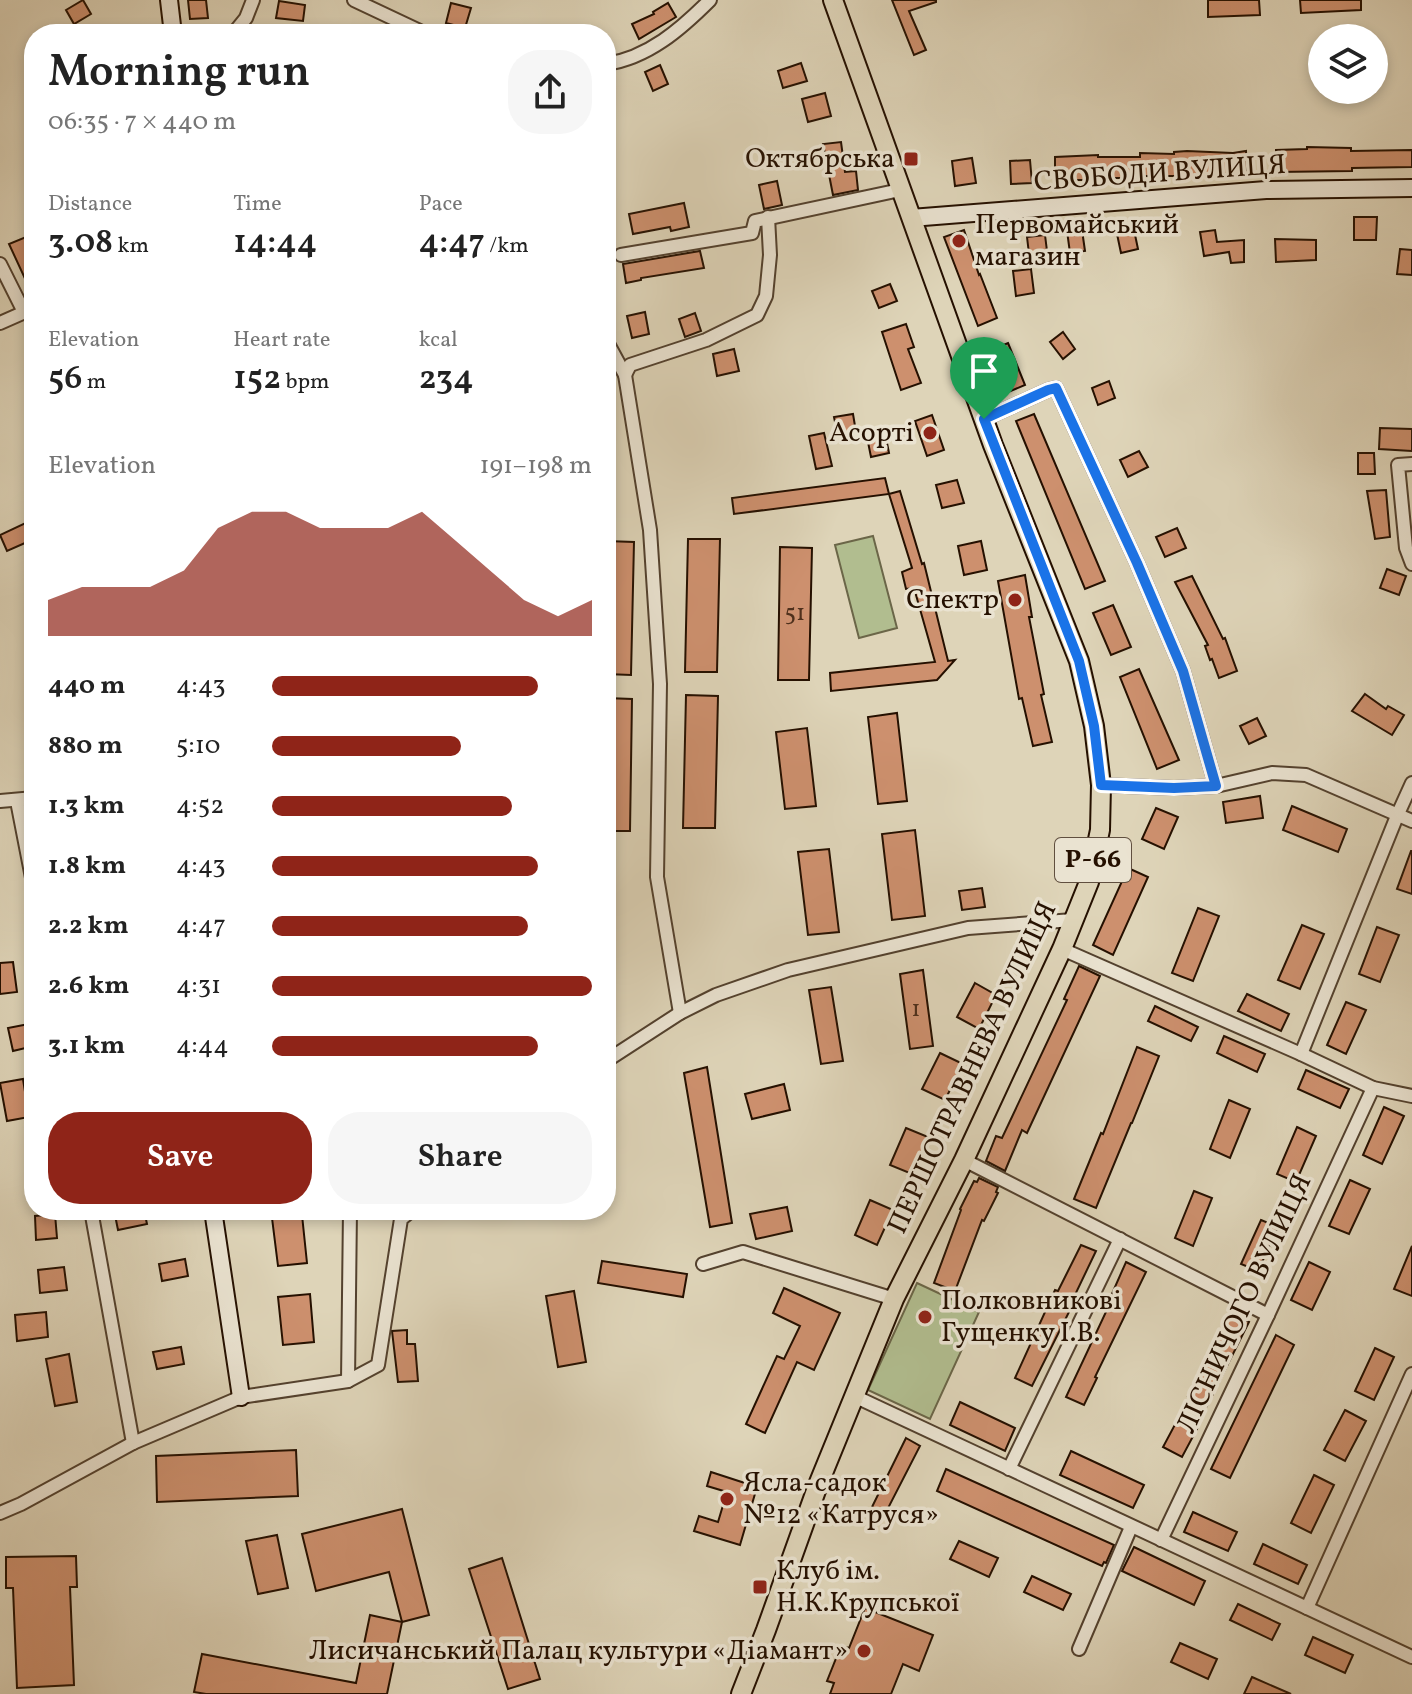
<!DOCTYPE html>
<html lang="en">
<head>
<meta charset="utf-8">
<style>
  :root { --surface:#fff; --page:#f6f6f6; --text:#222; --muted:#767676; --accent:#8f2418 }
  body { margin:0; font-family:Vollkorn,serif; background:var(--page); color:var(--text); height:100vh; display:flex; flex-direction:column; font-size:30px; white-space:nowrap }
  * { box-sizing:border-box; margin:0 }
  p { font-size:26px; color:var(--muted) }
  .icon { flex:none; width:44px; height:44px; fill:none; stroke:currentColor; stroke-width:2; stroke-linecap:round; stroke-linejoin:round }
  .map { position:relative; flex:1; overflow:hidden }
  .panel { position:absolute; left:24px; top:24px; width:592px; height:1196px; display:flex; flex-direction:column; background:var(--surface); border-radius:32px; box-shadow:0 4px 12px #0003 }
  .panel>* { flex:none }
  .buttons { position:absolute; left:1308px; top:24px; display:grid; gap:16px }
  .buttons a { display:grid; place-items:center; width:80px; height:80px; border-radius:50%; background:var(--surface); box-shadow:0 4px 12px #0003; font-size:40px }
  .pin { position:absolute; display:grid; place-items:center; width:68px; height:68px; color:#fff; margin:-82px -34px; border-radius:50% 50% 50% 0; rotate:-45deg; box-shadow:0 0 8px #0007 }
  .pin .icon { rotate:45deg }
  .round { display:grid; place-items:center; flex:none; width:84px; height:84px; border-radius:32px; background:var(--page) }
  .summary { display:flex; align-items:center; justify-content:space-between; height:136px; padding:0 24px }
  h1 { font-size:44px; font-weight:600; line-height:60px }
  .metrics { display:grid; grid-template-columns:repeat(3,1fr); gap:12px; height:136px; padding:8px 24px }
  .metrics div { display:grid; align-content:center }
  .metrics b { font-size:34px; font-weight:600 }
  .metrics small { font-size:22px; font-weight:400 }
  .metrics p { font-size:22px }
  .chart { height:224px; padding:16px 24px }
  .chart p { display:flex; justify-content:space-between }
  .chart svg { width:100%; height:144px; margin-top:8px; fill:var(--accent); opacity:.7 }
  .cta { display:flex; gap:16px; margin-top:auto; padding:16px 24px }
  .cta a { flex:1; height:92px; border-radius:32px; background:var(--accent); color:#fff; font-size:32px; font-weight:600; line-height:92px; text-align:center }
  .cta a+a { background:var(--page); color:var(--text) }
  ul { padding:0 24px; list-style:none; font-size:26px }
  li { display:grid; grid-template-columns:128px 96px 1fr; align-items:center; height:60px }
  li i { height:20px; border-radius:10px; background:var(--accent) }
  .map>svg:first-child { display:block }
</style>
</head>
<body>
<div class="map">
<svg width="1412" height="1694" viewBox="0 0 1412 1694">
  <rect width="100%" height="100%" fill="#ded4b8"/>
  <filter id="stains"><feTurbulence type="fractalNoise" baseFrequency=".0025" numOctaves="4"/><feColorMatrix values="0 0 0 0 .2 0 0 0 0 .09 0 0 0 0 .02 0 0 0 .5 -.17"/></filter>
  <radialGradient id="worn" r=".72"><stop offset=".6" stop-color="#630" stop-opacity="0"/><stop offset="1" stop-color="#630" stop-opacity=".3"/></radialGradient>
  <!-- green -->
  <g fill="#b1bd8f" stroke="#6b6648" stroke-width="2">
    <path d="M873 536 897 628 859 638 835 545Z"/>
    <path d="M917 1283 979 1312 930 1419 868 1390Z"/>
  </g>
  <!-- building -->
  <g fill="#cd906e" stroke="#251000" stroke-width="2">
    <path d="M83 0 91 14 74 24 66 10Z"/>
    <path d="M188 0H206L208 18 190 19Z"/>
    <path d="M892 0H936V2L909 11 926 50 914 55Z"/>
    <path d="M1208 0H1259L1260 15 1208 17Z"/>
    <path d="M1300 0H1361V10L1301 13Z"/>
    <path d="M279 1 305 5 303 21 276 18Z"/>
    <path d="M451 3 471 8 465 28 446 23Z"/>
    <path d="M668 3 676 17 639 39 632 24 654 14 653 12Z"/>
    <path d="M801 63 807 81 783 88 778 71Z"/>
    <path d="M660 65 668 84 653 91 645 72Z"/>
    <path d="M825 93 831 116 808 122 802 99Z"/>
    <path d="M841 142 845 172 856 171 858 190 833 195 823 144Z"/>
    <path d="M1307 147 1351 148V151L1412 150V167L1352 168V171L1277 172 1276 150 1307 149Z"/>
    <path d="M1187 151 1233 153 1246 151 1247 173 1219 174V176H1127V178H1098V180H1055V157L1098 155V157H1140V153L1174 154V152Z"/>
    <path d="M972 158 976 183 955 186 952 161Z"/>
    <path d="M1030 160 1032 183 1011 184 1010 161Z"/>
    <path d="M777 181 782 205 764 209 759 185Z"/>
    <path d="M684 203 689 227 671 231 670 227 633 234 629 214Z"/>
    <path d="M1354 217H1377L1376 240H1354Z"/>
    <path d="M964 230 979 275 980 274 997 318 978 326 944 237Z"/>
    <path d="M1082 230 1085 251 1070 253 1067 231Z"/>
    <path d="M1134 230 1138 249 1121 253 1117 234Z"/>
    <path d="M1215 230 1217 242 1244 240V262L1231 263 1229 252 1204 256 1200 232Z"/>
    <path d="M1045 235 1048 259 1030 262 1027 237Z"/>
    <path d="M26 237 34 257V298L9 244Z"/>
    <path d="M1275 239 1316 240V260L1276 262Z"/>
    <path d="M1400 249 1412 250V275L1397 274Z"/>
    <path d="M700 251 704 268 641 278V280L626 283 623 264Z"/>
    <path d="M1031 269 1034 293 1016 296 1013 271Z"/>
    <path d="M890 284 897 301 879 308 872 291Z"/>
    <path d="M645 312 649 334 632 338 627 316Z"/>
    <path d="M695 313 701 331 685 337 679 319Z"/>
    <path d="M906 324 914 347 908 349 921 383 901 390 882 332Z"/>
    <path d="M1063 332 1075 349 1063 359 1050 342Z"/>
    <path d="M1008 343 1025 385 1006 393 989 351Z"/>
    <path d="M734 349 739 371 717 376 713 354Z"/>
    <path d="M1109 381 1115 398 1098 405 1092 388Z"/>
    <path d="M853 414 856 432 838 436 834 417Z"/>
    <path d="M1034 414 1105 581 1085 589 1016 421Z"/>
    <path d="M932 415 944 450 927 456 915 421Z"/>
    <path d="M1380 428 1412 429V451L1379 449Z"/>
    <path d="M824 433 832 466 816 469 809 436Z"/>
    <path d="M885 433 889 453 871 457 867 437Z"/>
    <path d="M1139 451 1148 467 1128 477 1120 460Z"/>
    <path d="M1358 453H1374L1375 474H1358Z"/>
    <path d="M885 478 889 494 734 514 732 498Z"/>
    <path d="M957 480 964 503 942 508 936 485Z"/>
    <path d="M1386 490 1390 537 1375 539 1367 491Z"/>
    <path d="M900 491 922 564 924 563 948 661 955 660 937 680 831 691 830 673 935 662 914 588 906 589 902 572 912 568 889 494Z"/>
    <path d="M34 519V539L7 551 0 535Z"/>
    <path d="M1177 528 1186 548 1165 557 1156 537Z"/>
    <path d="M688 539H720L717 672H685Z"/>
    <path d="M606 541 634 542 631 675 606 674Z"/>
    <path d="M981 541 987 570 964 575 958 546Z"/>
    <path d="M780 547 812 548 809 680H778Z"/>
    <path d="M1387 569 1406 576 1399 595 1380 588Z"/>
    <path d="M1025 575 1032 617H1029L1044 694 1041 695 1052 742 1033 746 1022 698 1019 699 998 581Z"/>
    <path d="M1192 576 1223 639 1225 638 1237 671 1219 678 1212 659 1210 660 1205 646 1208 645 1175 582Z"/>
    <path d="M1113 605 1131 647 1111 655 1093 613Z"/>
    <path d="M1139 669 1179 760 1157 769 1120 677Z"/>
    <path d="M1365 694 1386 709 1388 706 1404 715 1392 735 1352 711Z"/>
    <path d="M686 695 718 696 715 828H683Z"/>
    <path d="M606 698 632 699 630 831H606Z"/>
    <path d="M897 713 907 801 878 804 868 717Z"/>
    <path d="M1257 718 1266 736 1249 744 1240 726Z"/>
    <path d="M807 728 816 806 785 809 776 732Z"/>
    <path d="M1260 796 1263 818 1226 823 1223 802Z"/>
    <path d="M1292 806 1347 829 1338 852 1283 830Z"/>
    <path d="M1156 808 1178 817 1164 849 1142 839Z"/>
    <path d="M915 830 925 916 892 920 882 834Z"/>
    <path d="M829 849 839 932 808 935 798 852Z"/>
    <path d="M1411 851H1412V894L1397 889Z"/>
    <path d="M1128 868 1148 877 1113 955 1093 945Z"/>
    <path d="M982 888 985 907 962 910 959 891Z"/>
    <path d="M1198 908 1219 916 1193 981 1172 973Z"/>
    <path d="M1302 925 1324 934 1300 989 1278 980Z"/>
    <path d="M1377 927 1399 935 1380 982 1359 974Z"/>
    <path d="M13 962 17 992 0 994V963Z"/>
    <path d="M1079 966 1100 976 1027 1133 1022 1130 1005 1171 986 1161 996 1136 1002 1138 1067 1000 1064 999Z"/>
    <path d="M923 970 933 1046 910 1049 900 974Z"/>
    <path d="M975 983 996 995 979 1029 957 1017Z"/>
    <path d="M831 987 843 1061 821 1064 809 990Z"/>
    <path d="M1247 994 1289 1014 1281 1031 1238 1011Z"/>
    <path d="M1346 1002 1366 1010 1346 1054 1327 1045Z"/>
    <path d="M1155 1006 1198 1027 1191 1041 1148 1021Z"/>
    <path d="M34 1023V1046L13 1051 8 1028Z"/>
    <path d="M1224 1036 1265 1054 1257 1072 1217 1053Z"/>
    <path d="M1137 1047 1159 1056 1132 1123H1131L1096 1208 1074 1199 1101 1133 1103 1134Z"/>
    <path d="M940 1053 963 1064 945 1100 922 1089Z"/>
    <path d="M707 1067 732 1223 710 1227 684 1073Z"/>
    <path d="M1306 1070 1349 1089 1340 1108 1298 1089Z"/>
    <path d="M23 1079 29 1117 7 1121 0 1083Z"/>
    <path d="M784 1084 790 1110 752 1119 745 1094Z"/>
    <path d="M1229 1100 1250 1109 1230 1158 1210 1149Z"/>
    <path d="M1384 1107 1404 1116 1382 1164 1363 1155Z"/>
    <path d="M1297 1127 1316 1136 1296 1182 1277 1174Z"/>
    <path d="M906 1128 928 1137 912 1174 890 1165Z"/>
    <path d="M979 1178 998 1187 996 1192 998 1193 984 1221 982 1220 955 1291 934 1283 961 1210 960 1209 974 1181 977 1182Z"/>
    <path d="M1350 1180 1370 1189 1349 1234 1329 1226Z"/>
    <path d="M1194 1191 1212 1198 1193 1246 1175 1238Z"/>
    <path d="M870 1200 893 1210 877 1245 855 1235Z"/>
    <path d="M787 1207 792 1231 756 1239 750 1214Z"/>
    <path d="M114 1210H144L147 1224 118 1230Z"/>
    <path d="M55 1214 57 1238 36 1240 35 1216Z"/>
    <path d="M302 1215 307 1263 278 1266 272 1218Z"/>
    <path d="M1261 1220 1278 1227 1258 1271 1241 1264Z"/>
    <path d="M1081 1245 1096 1251 1073 1299 1075 1300 1032 1386 1015 1378 1055 1290 1058 1291Z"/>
    <path d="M1412 1246V1296L1394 1289Z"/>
    <path d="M185 1259 188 1276 162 1281 159 1264Z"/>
    <path d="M602 1261 687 1274 683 1297 598 1283Z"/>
    <path d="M1126 1262 1146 1272 1095 1377 1097 1378 1084 1405 1066 1397 1113 1297 1111 1296Z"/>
    <path d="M1309 1262 1330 1272 1312 1310 1291 1300Z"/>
    <path d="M64 1267 67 1290 40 1293 38 1270Z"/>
    <path d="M784 1288 840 1313 814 1370 797 1362 765 1433 746 1424 777 1356 784 1359 800 1326 773 1313Z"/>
    <path d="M574 1291 586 1362 558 1367 546 1296Z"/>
    <path d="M310 1294 314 1342 283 1345 278 1297Z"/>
    <path d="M46 1312 48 1337 17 1341 15 1315Z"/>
    <path d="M1230 1312 1249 1322 1207 1406 1188 1396Z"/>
    <path d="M407 1330V1344H415L418 1381 398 1382 392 1331Z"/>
    <path d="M1276 1335 1294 1345 1230 1478 1211 1469Z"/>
    <path d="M181 1347 184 1364 157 1369 153 1352Z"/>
    <path d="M1375 1348 1394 1357 1374 1400 1355 1391Z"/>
    <path d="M69 1354 77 1402 55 1406 46 1359Z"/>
    <path d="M960 1402 1015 1428 1005 1451 950 1425Z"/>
    <path d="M1345 1410 1366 1421 1345 1461 1324 1450Z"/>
    <path d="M1179 1417 1198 1427 1182 1457 1163 1447Z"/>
    <path d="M906 1438 920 1446 883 1518 870 1511Z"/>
    <path d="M296 1450 298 1496 157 1502 156 1456Z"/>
    <path d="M1071 1451 1144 1485 1133 1508 1060 1475Z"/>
    <path d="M946 1469 1114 1545 1106 1563 1104 1562 1102 1566 937 1491Z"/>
    <path d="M711 1472 757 1487 740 1545 694 1531 699 1516 718 1522 727 1492 707 1486Z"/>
    <path d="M1314 1475 1334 1485 1311 1533 1291 1523Z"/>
    <path d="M402 1509 429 1615 402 1622 389 1572 316 1591 302 1534Z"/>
    <path d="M1193 1512 1237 1532 1228 1551 1184 1532Z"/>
    <path d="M277 1535 288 1588 258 1594 246 1541Z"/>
    <path d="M959 1541 998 1558 989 1577 950 1559Z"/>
    <path d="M1263 1544 1307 1565 1298 1584 1254 1564Z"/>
    <path d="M1134 1547 1205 1581 1194 1605 1122 1571Z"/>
    <path d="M76 1556 77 1587H70L74 1685 17 1688 13 1588H6V1557Z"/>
    <path d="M502 1558 540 1679 508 1689 469 1569Z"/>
    <path d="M1032 1576 1071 1594 1063 1610 1024 1592Z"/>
    <path d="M1238 1604 1280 1624 1272 1640 1230 1620Z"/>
    <path d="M865 1608 933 1635 919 1671 903 1664 891 1694H830L834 1683 827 1681 841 1646 849 1648Z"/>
    <path d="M370 1615 402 1622 387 1694H206L194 1692 202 1654 356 1683Z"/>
    <path d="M1313 1637 1353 1655 1345 1673 1305 1655Z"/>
    <path d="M1180 1643 1217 1659 1208 1679 1171 1662Z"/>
    <path d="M1252 1677 1291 1694H1244Z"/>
  </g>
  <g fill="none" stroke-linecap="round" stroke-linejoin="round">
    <!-- street casing -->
    <g stroke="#53412e" stroke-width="16">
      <g id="street">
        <path d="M354 0 426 34"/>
        <path d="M233 34 246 18 253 0"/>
        <path d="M606 64C648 58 681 29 710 0"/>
        <path d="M621 255 752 233 755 221 900 190"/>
        <path d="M0 264 24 312"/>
        <path d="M0 323 34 308"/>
        <path d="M606 340 625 375 650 530 660 684 657 877 680 1013"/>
        <path d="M625 375 630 365 706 340 757 315 766 296 770 255 768 217"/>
        <path d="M984 419 1048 390 1056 388 1137 563 1183 671 1216 786"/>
        <path d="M1412 464 1398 465 1406 548 1412 564"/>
        <path d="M1101 785 1174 788 1216 786 1272 773 1306 775 1412 821"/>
        <path d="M0 801 34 798"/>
        <path d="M17 801 34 888"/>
        <path d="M1062 949 1301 1054 1373 1088 1412 1096"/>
        <path d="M1301 1054 1397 816 1412 783"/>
        <path d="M606 1061 680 1013 716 995 788 970 968 928 1073 920"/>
        <path d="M964 1160 1268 1315"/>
        <path d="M91 1210 133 1443"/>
        <path d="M703 1264 743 1252 894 1299"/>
        <path d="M348 1381 350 1210"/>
        <path d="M854 1396 1412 1657"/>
        <path d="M1009 1469 1120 1239"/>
        <path d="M0 1513 21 1504 133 1443 241 1397 348 1381 378 1365 401 1219 412 1210"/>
        <path d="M1161 1540 1268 1315 1373 1088"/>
        <path d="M1307 1608 1412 1374"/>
        <path d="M1079 1649 1131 1527"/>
      </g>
    </g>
    <!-- secondary casing -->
    <g stroke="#251000" stroke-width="20">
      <g id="secondary">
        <path d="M169 0 173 34"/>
        <path d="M911 218 1266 190 1412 188"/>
        <path d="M213 1210 241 1397"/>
      </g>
    </g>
    <!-- primary casing -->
    <g stroke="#251000" stroke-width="22">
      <path id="primary" d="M741 1694 766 1630 818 1485 894 1299 964 1160 1062 949 1089 882 1100 830 1101 785 1094 726 1079 661 993 445 833 0"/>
    </g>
    <!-- street -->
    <use href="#street" stroke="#eae3d1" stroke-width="12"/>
    <!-- secondary -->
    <use href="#secondary" stroke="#eae3d1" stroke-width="16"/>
    <!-- primary -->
    <use href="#primary" stroke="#ded4b8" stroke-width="18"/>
  </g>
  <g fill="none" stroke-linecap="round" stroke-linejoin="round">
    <!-- route casing -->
    <g stroke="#fff" stroke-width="16">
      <path id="route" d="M1056 388 1137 563 1183 671 1216 786 1174 788 1101 785 1094 726 1079 661 984 419 1048 390Z"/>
    </g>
    <!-- route -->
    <use href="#route" stroke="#1a73e8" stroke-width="10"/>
  </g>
  <!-- markers -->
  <g fill="#8f2418" stroke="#eae3d1" stroke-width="3">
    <rect x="903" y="151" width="16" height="16" rx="4"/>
    <circle cx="959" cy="241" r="8"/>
    <circle cx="930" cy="433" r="8"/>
    <circle cx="1015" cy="600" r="8"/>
    <circle cx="925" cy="1317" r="8"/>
    <circle cx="727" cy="1499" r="8"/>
    <rect x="752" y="1579" width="16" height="16" rx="4"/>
    <circle cx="864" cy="1651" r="8"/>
  </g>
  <g text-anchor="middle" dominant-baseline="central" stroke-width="7" stroke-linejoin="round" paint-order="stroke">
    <!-- number labels -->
    <g font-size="24" fill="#4f301c">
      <text x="795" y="614">51</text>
      <text x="916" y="1010">1</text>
    </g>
    <!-- shield labels -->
    <rect fill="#eae3d1" stroke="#604f3f" stroke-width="2" x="1055" y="838" width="76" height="44" rx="6"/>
    <g font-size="26" font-weight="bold" fill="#251000">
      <text x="1093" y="860">Р-66</text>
    </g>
    <!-- poi labels -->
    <g font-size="28" fill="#251000" stroke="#eae3d1" text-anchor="end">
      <text x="895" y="159">Октябрська</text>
      <text x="975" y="225" text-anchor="start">Первомайський<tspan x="975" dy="32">магазин</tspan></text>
      <text x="914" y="433">Асорті</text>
      <text x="999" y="600">Спектр</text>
      <text x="941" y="1301" text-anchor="start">Полковникові<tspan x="941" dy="32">Гущенку І.В.</tspan></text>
      <text x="743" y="1483" text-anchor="start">Ясла-садок<tspan x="743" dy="32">№12 «Катруся»</tspan></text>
      <text x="776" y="1571" text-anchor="start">Клуб ім.<tspan x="776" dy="32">Н.К.Крупської</tspan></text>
      <text x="848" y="1651">Лисичанський Палац культури «Діамант»</text>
    </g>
    <!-- street labels -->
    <g font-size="28" fill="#251000" stroke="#eae3d1">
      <text transform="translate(1160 174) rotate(-4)">СВОБОДИ ВУЛИЦЯ</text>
      <text transform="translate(973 1068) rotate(-65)">ПЕРШОТРАВНЕВА ВУЛИЦЯ</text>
      <text transform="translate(1245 1304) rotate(-65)">ЛІСНИЧОГО ВУЛИЦЯ</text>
    </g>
  </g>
  <rect width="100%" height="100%" filter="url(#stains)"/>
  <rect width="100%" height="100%" fill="url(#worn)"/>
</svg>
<div class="buttons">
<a><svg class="icon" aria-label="layers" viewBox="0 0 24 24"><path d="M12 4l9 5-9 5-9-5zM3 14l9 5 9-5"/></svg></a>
</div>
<div class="pin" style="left:984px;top:419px;background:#1e9e55"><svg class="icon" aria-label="arrive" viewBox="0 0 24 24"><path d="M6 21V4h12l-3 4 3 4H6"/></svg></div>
<section class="panel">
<div class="summary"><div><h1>Morning run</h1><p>06:35 · 7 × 440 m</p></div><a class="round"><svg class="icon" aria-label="share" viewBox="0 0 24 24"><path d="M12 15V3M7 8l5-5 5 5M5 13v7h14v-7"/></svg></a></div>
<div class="metrics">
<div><p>Distance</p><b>3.08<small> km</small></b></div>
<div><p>Time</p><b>14:44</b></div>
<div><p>Pace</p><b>4:47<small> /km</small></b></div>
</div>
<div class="metrics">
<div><p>Elevation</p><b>56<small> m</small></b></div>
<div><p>Heart rate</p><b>152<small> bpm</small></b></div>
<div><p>kcal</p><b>234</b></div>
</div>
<div class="chart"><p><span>Elevation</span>191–198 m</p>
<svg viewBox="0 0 160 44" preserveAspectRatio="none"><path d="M0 44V33L10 29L20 29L30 29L40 24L50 11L60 6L70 6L80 11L90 11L100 11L110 6L120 15L130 24L140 33L150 38L160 33V44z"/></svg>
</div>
<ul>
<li><b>440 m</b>4:43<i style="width:83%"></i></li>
<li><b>880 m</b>5:10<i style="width:59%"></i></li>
<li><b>1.3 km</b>4:52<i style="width:75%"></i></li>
<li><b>1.8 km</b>4:43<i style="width:83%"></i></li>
<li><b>2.2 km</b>4:47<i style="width:80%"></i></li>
<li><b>2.6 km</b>4:31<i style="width:100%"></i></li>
<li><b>3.1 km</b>4:44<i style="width:83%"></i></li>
</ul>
<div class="cta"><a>Save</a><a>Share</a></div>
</section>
</div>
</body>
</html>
